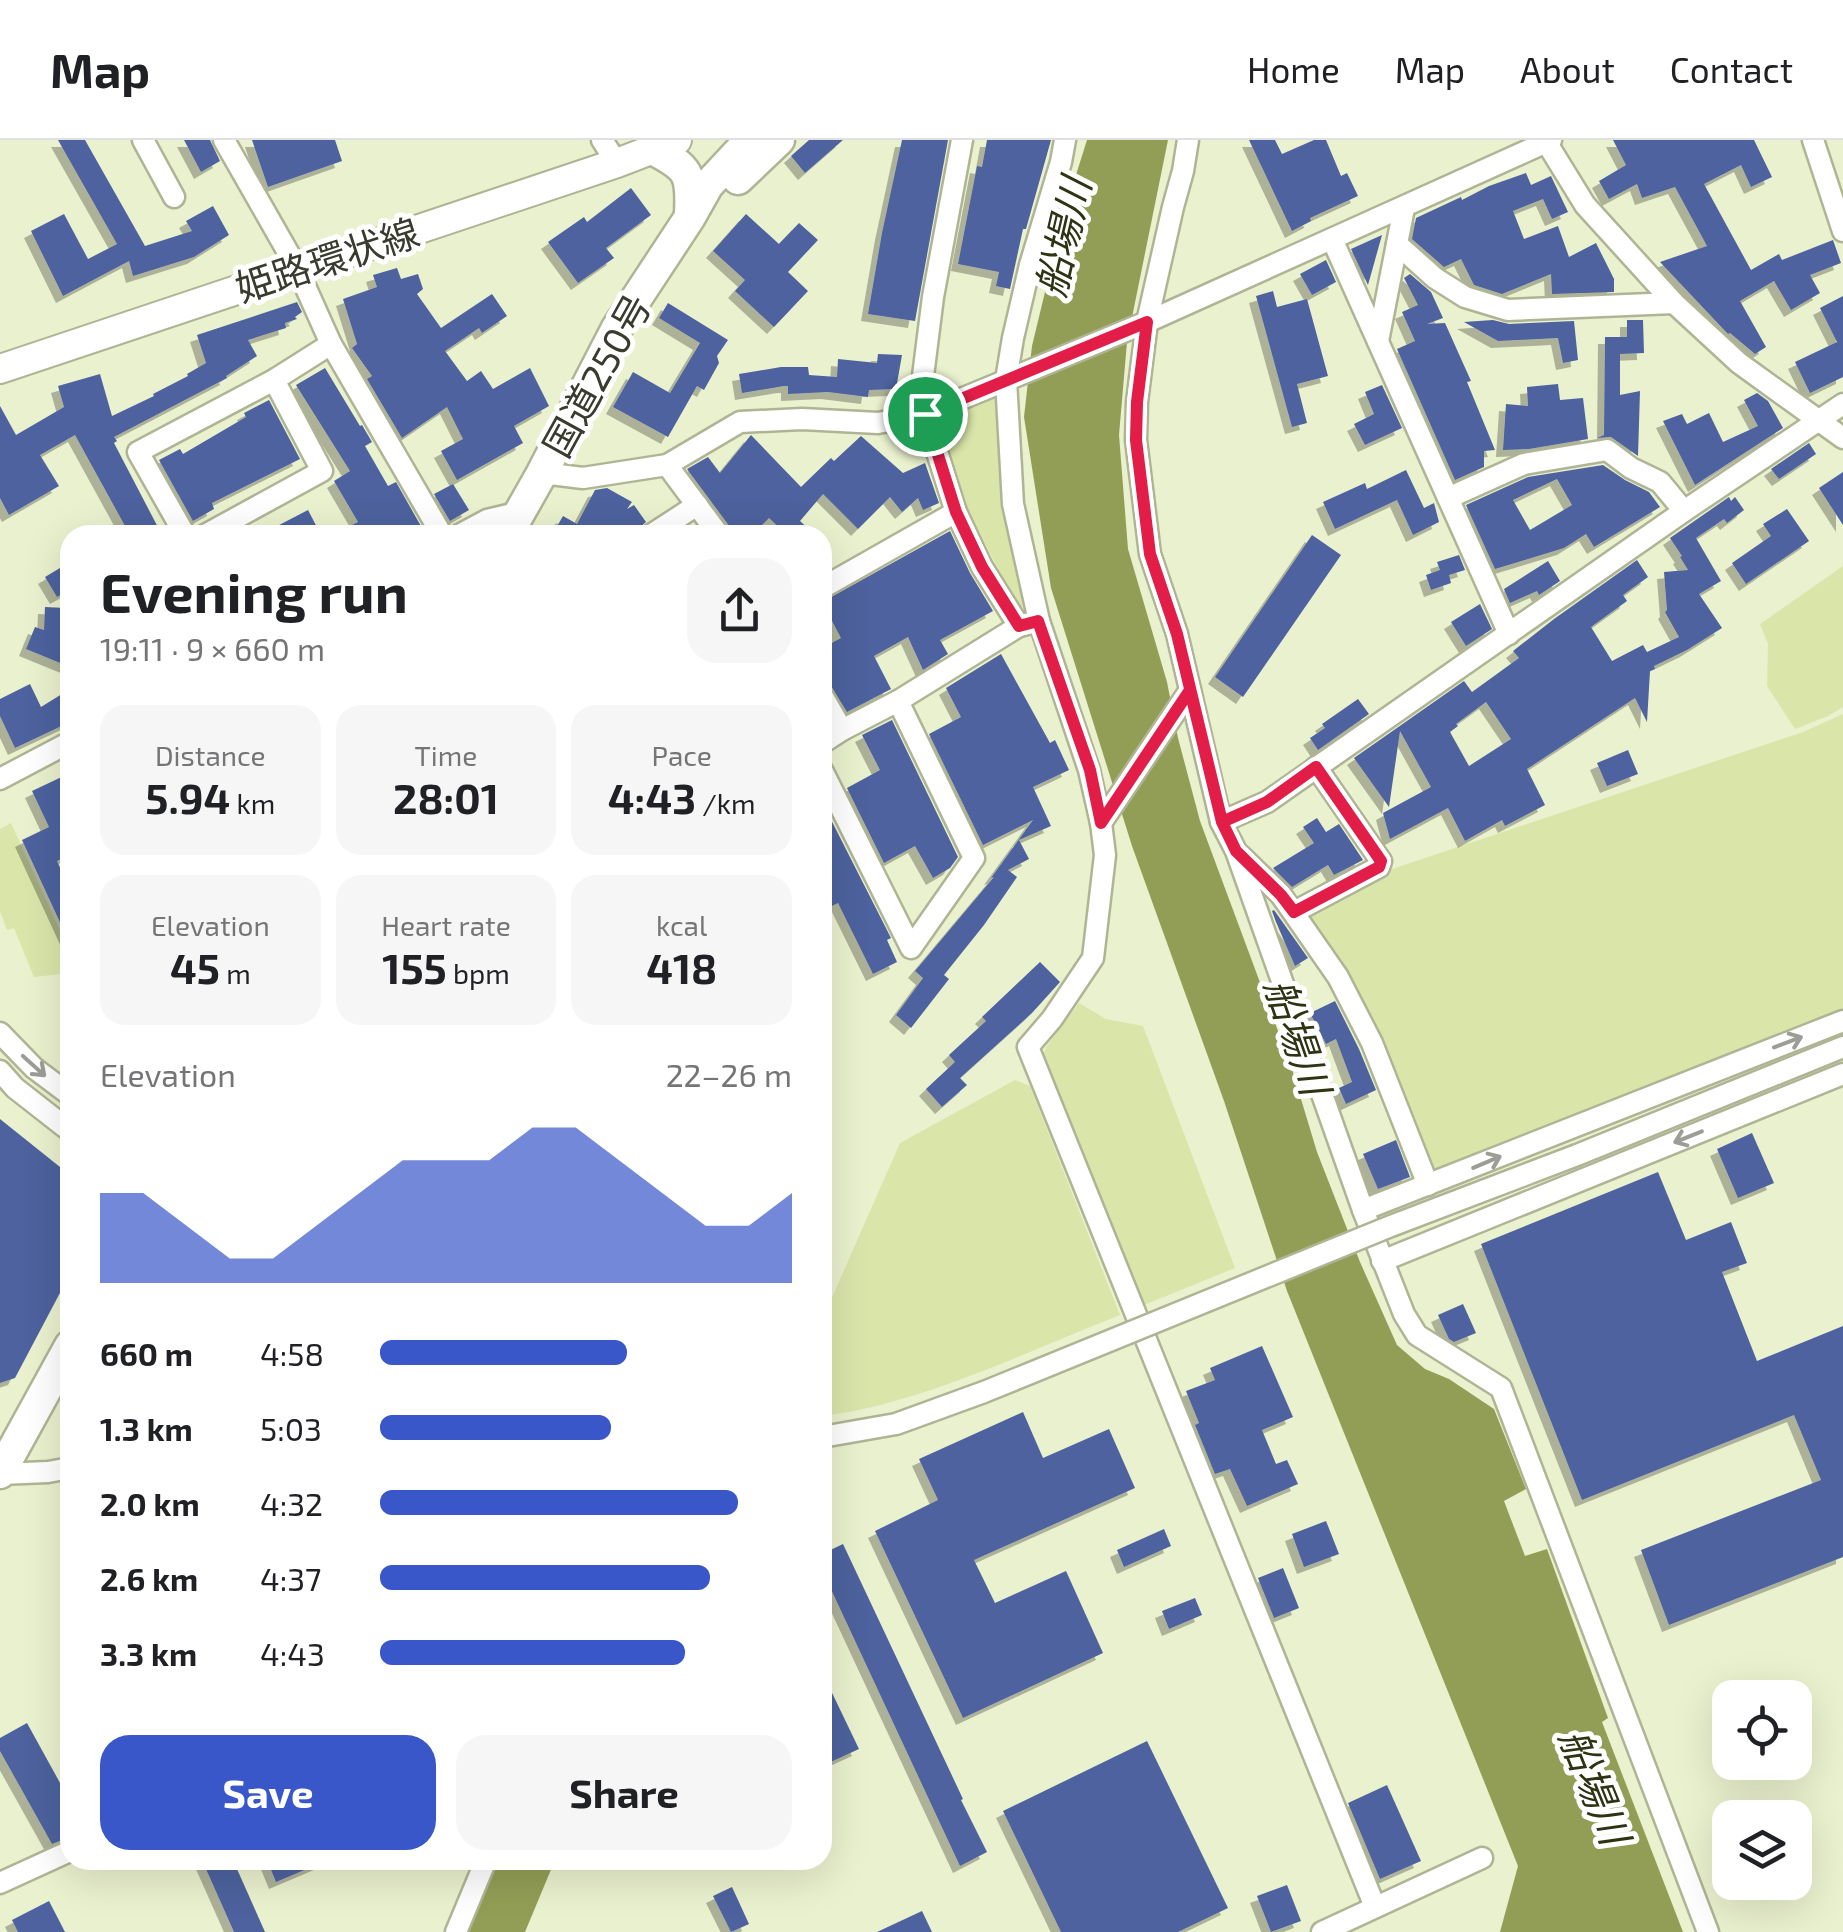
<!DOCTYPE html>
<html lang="en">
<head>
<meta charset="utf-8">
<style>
  :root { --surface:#fff; --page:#f6f6f6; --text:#202124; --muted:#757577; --line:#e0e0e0; --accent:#3a57c9 }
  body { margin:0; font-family:"Exo 2","Noto Sans JP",sans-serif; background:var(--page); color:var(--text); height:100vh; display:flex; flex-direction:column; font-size:38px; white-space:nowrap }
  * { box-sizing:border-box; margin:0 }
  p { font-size:32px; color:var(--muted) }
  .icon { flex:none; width:55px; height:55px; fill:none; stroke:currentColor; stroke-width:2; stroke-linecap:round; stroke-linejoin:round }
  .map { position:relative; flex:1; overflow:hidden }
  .panel { position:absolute; left:60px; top:385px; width:772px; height:1345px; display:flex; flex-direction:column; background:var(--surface); border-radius:30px; box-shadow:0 10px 40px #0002 }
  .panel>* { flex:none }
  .controls { position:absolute; left:1712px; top:1540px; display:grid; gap:20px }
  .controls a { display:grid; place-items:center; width:100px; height:100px; border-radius:20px; background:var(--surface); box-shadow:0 10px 40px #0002; font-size:50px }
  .pin { position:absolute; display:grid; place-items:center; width:85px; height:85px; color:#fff; margin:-42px; border:5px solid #fff; border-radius:50%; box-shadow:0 2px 10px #0007 }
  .round { display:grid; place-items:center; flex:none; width:105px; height:105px; border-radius:30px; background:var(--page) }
  .summary { display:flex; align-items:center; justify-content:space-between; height:170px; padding:0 40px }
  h1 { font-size:55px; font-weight:700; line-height:75px }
  .figures { display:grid; grid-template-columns:repeat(3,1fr); gap:15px; height:170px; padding:10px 40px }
  .figures div { display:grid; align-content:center; border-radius:25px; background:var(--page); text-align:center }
  .figures b { font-size:42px; font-weight:700 }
  .figures small { font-size:28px; font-weight:400 }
  .figures p { font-size:28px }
  .chart { height:280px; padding:20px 40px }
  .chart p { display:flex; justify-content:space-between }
  .chart svg { width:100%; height:180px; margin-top:10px; fill:var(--accent); opacity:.7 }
  .cta { display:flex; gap:20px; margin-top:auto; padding:20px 40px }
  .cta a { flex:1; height:115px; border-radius:30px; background:var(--accent); color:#fff; font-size:40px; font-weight:700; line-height:115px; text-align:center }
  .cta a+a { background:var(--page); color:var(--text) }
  ul { padding:0 40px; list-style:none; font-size:32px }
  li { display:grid; grid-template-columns:160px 120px 1fr; align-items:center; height:75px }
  li i { height:25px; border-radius:12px; background:var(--accent) }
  header { display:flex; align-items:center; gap:60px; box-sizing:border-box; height:140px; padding:0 50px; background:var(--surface); border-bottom:2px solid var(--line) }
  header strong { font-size:48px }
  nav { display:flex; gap:55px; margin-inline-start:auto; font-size:35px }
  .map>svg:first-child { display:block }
</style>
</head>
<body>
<header>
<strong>Map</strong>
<nav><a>Home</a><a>Map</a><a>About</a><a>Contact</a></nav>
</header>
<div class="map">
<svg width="1843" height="1792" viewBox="0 0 1843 1792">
  <defs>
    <filter id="shadow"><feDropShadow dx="-7" dy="7" stdDeviation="0" flood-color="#0004"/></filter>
  </defs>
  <rect width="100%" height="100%" fill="#eaf1ce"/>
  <!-- green -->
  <g fill="#dae5aa">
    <path d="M995 253 1005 360 1012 407 1027 464 1018 468 960 354 938 280Z"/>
    <path d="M1843 426V567L1828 576 1795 589 1767 546 1768 504 1760 484Z"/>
    <path d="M1843 574V873L1434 1037 1310 784 1308 770 1383 732 1803 592Z"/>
    <path d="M11 683 70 813V833L34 837 14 788 7 790 0 771V689Z"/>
    <path d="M1079 863 1106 879 1143 886 1235 1128 1144 1165 1041 918 1047 906Z"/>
    <path d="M1015 940 1030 946 1120 1175C1026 1212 923 1263 823 1276V1178L900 1003Z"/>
  </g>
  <!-- water -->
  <g fill="#929e55">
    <path d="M1087 0H1168L1127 202 1119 295 1128 409 1167 542 1178 598 1200 681 1291 926 1317 1012 1360 1122 1397 1205 1425 1229 1449 1239 1494 1269 1526 1349 1504 1361 1525 1416 1547 1409 1608 1578 1602 1582 1683 1792H1500L1518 1726 1287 1151 1224 961 1132 706 1051 448 1024 277 1032 206 1064 73Z"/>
    <path d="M496 1720H555L525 1792H467Z"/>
  </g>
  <!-- building -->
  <g fill="#4e629e" fill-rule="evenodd" filter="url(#shadow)">
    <path d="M58 0H85L145 106 192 91 186 81 213 66 229 95 194 117 133 136 129 121 63 156 31 91 64 74 88 119 117 104Z"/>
    <path d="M184 0H210L220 21 201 32Z"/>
    <path d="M252 0H335L342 21 268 47Z"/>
    <path d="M809 0H843L805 33 791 16Z"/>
    <path d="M902 0H948L915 181 868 174 882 93Z"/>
    <path d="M987 0H1051L1026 89H1023L1010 149 996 146 999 132 958 124 977 26 982 27Z"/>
    <path d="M1249 0H1275L1282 14 1314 0H1326L1341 36 1347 33 1358 56 1310 78 1311 81 1292 91Z"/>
    <path d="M1613 0H1754L1772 37 1751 47 1741 25 1704 44 1751 130 1779 114 1782 120 1833 100 1841 123 1810 135 1820 153 1791 170 1774 141 1740 161 1766 207 1755 214 1730 193 1728 194 1660 122 1707 106 1675 47 1642 58 1637 44 1609 59 1599 41 1626 25Z"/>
    <path d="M1526 33 1531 45 1551 36 1568 72 1552 79 1543 59 1513 71 1524 99 1558 86 1569 117 1596 103 1614 139V152L1552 154 1551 134 1502 154 1474 145 1461 119 1444 127 1412 99 1416 78 1461 57 1462 60 1489 46Z"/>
    <path d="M631 48 651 75 606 108 614 118 578 143 548 102 584 77 587 82Z"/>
    <path d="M746 74 779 104 799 83 818 100 788 132 808 151 774 187 735 151 745 140 713 111Z"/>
    <path d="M1382 95 1368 145 1351 109Z"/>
    <path d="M1326 120 1336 142 1312 155 1300 134Z"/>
    <path d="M397 128 401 139 418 134 423 149 417 154 441 188 492 154 507 176 482 193 479 188 445 211 467 241 481 231 493 249 530 228 549 266 514 286 523 303 457 340 441 311 463 299 447 267 402 298 367 239 372 236 352 208 357 204 343 159 377 147 373 135Z"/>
    <path d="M1410 134 1431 152 1443 178 1427 184 1445 183 1471 241 1467 242 1495 310 1484 311V327L1455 340 1397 209 1415 201 1402 172 1418 165 1404 138Z"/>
    <path d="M1273 151 1277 167 1307 159 1328 236 1297 244 1307 283 1292 287 1256 156Z"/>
    <path d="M1843 156V237L1810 253 1795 222 1837 202 1820 168Z"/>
    <path d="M297 162 302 172 295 177 297 179 285 183 286 188 248 200 257 216 226 236 227 238 114 297 117 301 114 303 162 395H130L75 295 40 315 59 346 9 375 0 358V266L16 295 64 267 58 246 100 234 112 276 154 256 153 254 188 236 187 234 206 223 197 195Z"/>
    <path d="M668 163 728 200 717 216 719 223 704 250 697 246 668 297 613 267 633 232 670 253 700 203 659 178Z"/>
    <path d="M1493 180 1509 184 1574 181 1578 220 1563 223 1558 198 1498 201 1464 182Z"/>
    <path d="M1627 180H1643L1644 213 1620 214V255L1640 251 1638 316 1611 297 1597 298 1604 295 1605 197H1627Z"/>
    <path d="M878 214 902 215 896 249 869 250 868 257 828 252 788 254V246H784L742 253 739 234 781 227H808L809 235 837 237 838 219 877 223Z"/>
    <path d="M325 228 360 286 362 285 372 302 365 306 388 346 396 342 426 395H332L358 382 334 341 350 331 296 245Z"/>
    <path d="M1558 244 1560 260 1583 258 1588 299 1529 309 1503 310 1506 264 1528 266 1527 247Z"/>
    <path d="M1382 245 1402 288 1365 305 1354 284 1374 274 1365 252Z"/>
    <path d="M1757 253 1768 261 1783 288 1695 345 1663 281 1682 274 1687 284 1709 273 1723 302 1758 286 1744 260Z"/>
    <path d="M269 260 300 319 212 363 214 369 193 381 159 320 180 309 183 314 246 277 244 273Z"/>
    <path d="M751 295 801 347 831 318 834 321 861 296 903 333 925 323 939 363 923 370 918 358 902 372 890 357 858 389 823 354 800 381 815 395H787L769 378 752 395H733L730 387 687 329 708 317 720 333Z"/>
    <path d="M1809 303 1816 314 1779 339 1771 329Z"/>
    <path d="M1603 325 1625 340 1649 352 1660 367 1594 407 1586 394 1564 408 1495 429 1466 365 1528 337ZM1557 339 1572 365 1530 390 1513 360Z"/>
    <path d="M1406 330 1424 368 1434 363 1439 382 1413 395 1397 360 1335 389 1323 362 1365 343 1367 349Z"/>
    <path d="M1843 332V385L1819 348Z"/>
    <path d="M453 344 469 370 450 381 434 354Z"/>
    <path d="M607 348 632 362 627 369 634 365 646 382 639 388 637 395H552L563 376 577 384 595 350Z"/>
    <path d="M1729 357 1731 361 1735 357 1744 370 1727 383 1724 379 1696 398 1721 441 1699 454 1722 488 1687 510 1654 526 1655 529 1650 531 1647 582 1635 558 1527 629 1545 665 1505 686 1502 680 1465 701 1448 668 1390 699 1383 673 1431 647 1400 591 1389 667 1354 618 1464 541 1472 552 1519 518 1513 511 1554 479 1637 420 1648 437 1623 455 1627 461 1591 487 1612 521 1643 505 1647 512 1679 497 1665 472 1667 470 1664 432 1688 430 1680 417 1682 416 1670 398ZM1486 562 1511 599 1469 626 1450 592 1458 586 1456 584Z"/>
    <path d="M1787 369 1809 401 1746 444 1732 423 1771 396 1763 384Z"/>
    <path d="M308 370 321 395H260Z"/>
    <path d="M950 391 970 433 993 471 940 500 948 514 923 530 908 497 874 516 891 549 847 572 829 543 831 542 822 526V508L841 498 822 462Z"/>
    <path d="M1312 395 1341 415 1243 557 1215 537Z"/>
    <path d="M1459 415 1465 430 1449 435 1451 443 1431 450 1426 435 1440 430 1437 422Z"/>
    <path d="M1548 421 1560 441 1539 455 1537 451 1510 463 1504 449Z"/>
    <path d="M70 422V450L57 457 45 437Z"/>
    <path d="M1480 464 1492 489 1466 506 1451 482Z"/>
    <path d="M45 467 66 468 64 500 70 501V527L26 509 35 487 44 490Z"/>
    <path d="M1001 514 1050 603 1055 600 1069 630 1033 647 1051 686 1019 700 1029 719 1008 730 1017 737 984 785 944 835 949 839 911 888 896 875 923 838 915 831 994 737 991 738 1033 680 983 705 929 594 961 577 946 548Z"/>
    <path d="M30 544 41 567 70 549V582L15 608 0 576V559Z"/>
    <path d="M1358 559 1369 574 1318 610 1310 598 1325 588 1322 584Z"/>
    <path d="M892 580 958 717 950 728 933 738 915 706 884 723 847 648 880 630 862 595Z"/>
    <path d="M1628 610 1638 634 1607 646 1597 623Z"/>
    <path d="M70 633V715L57 721 70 749V804L22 700 49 687 32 651Z"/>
    <path d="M822 662 891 798 887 800 897 822 873 834 838 763 822 771Z"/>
    <path d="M1317 678 1326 692 1339 684 1363 720 1334 735 1328 725 1292 747 1273 728 1314 703 1303 687Z"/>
    <path d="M1274 770 1308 818 1295 826 1276 782 1272 771Z"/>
    <path d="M1040 822 1060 842 1032 873 960 938 967 945 942 967 926 949 955 922 949 915 986 881 982 877Z"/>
    <path d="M1335 861 1359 909 1376 950 1346 964 1339 948 1352 942 1336 899 1326 904 1310 873Z"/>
    <path d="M0 979 70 1035V1134L15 1238 0 1243Z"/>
    <path d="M1752 993 1774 1043 1738 1058 1717 1009Z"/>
    <path d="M1396 1000 1410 1037 1378 1049 1363 1014Z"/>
    <path d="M1658 1032 1686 1100 1731 1082 1747 1123 1722 1132 1757 1221 1843 1186V1417L1669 1485 1641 1410 1821 1340 1794 1275 1582 1360 1481 1104Z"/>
    <path d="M1463 1164 1476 1193 1454 1202 1449 1199 1438 1175Z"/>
    <path d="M1262 1206 1293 1277 1262 1290 1276 1324 1287 1320 1298 1344 1247 1366 1230 1329 1215 1334 1195 1285 1199 1283 1186 1251 1215 1240 1210 1228Z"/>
    <path d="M1023 1272 1043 1318 1109 1289 1135 1348 974 1420 995 1463 1066 1431 1103 1513 963 1578 875 1391 938 1360 919 1319Z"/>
    <path d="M1326 1381 1339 1414 1304 1427 1292 1394Z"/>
    <path d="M1164 1389 1171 1406 1124 1427 1117 1410Z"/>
    <path d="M843 1404 963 1659 961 1660 987 1712 960 1726 822 1430V1414Z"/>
    <path d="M1283 1428 1299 1468 1274 1478 1258 1438Z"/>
    <path d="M1195 1458 1202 1475 1169 1489 1162 1471Z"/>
    <path d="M822 1532 859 1609 822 1626Z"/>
    <path d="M27 1583 70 1661V1697L52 1704 0 1611V1598Z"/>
    <path d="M1147 1601 1228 1768 1178 1792H1061L1003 1671Z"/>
    <path d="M1387 1645 1421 1721 1380 1739 1348 1663Z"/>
    <path d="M202 1720H233L265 1792H234Z"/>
    <path d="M267 1720H328L276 1742Z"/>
    <path d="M1287 1745 1301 1781 1271 1792 1257 1756Z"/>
    <path d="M732 1747 749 1784 731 1792 713 1756Z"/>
    <path d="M49 1761 65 1792H18L12 1780Z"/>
    <path d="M922 1771 932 1792H877Z"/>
  </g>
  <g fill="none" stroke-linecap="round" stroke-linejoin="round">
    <!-- minor casing -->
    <g stroke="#afb594" stroke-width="25">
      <g id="minor">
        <path d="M143 0 174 57"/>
        <path d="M224 0 297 128 331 204 442 395"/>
        <path d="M602 0 617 23"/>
        <path d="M962 0 933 157 922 244 925 274 956 372 982 427 1019 486"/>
        <path d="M1188 0 1183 31 1173 67 1147 182 1137 262 1136 300 1150 414 1177 494 1221 682 1236 711 1363 1070 1404 1174 1417 1195 1501 1248 1708 1792"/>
        <path d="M1545 0 1585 65 1674 163 1739 223 1843 298"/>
        <path d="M1813 0 1843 91"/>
        <path d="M1332 99 1509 494"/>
        <path d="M1397 104 1435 138 1465 157 1508 170 1674 163"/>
        <path d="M1378 201 1404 68"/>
        <path d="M667 325 719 395"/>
        <path d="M542 333 583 338 667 325 740 282 802 279 878 283 925 274 1147 182 1551 0"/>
        <path d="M1448 358 1524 324 1607 310 1631 328 1660 342 1684 371"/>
        <path d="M185 395 138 312 274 240 331 204"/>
        <path d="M205 395 322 331 274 240"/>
        <path d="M459 395 487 380 520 372"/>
        <path d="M651 395 697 365"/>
        <path d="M822 448 956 372"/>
        <path d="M1039 481 1013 364 1006 240 1013 198 1030 125 1061 22 1065 0"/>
        <path d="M822 555 842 590"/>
        <path d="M822 603 842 590 898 561 1019 486 1039 481 1089 630 1101 683 1105 715 1093 818 1052 879 1028 907 1375 1767"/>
        <path d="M822 630 911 808 974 718 898 561"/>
        <path d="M0 639 70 602"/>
        <path d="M1221 682 1267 662 1684 371 1843 264"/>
        <path d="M1101 683 1190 550"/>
        <path d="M1241 716 1281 755 1338 837 1372 903 1428 1045"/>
        <path d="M1294 772 1379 727 1381 721 1316 627"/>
        <path d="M0 893 34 928 70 955"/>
        <path d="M0 931 15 948 70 991"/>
        <path d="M1577 1015 1843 907"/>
        <path d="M1363 1070 1843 881"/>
        <path d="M1382 1121 1843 934"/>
        <path d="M0 1334 48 1332 70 1328"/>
        <path d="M0 1743 70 1711"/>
        <path d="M456 1792 486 1720"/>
        <path d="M1322 1792 1482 1718"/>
      </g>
    </g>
    <!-- major casing -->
    <g stroke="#afb594" stroke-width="32">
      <path id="major" d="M0 229 617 23 677 0"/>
    </g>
    <!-- highway casing -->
    <g stroke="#afb594" stroke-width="35">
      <g id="highway">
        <path d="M654 10C689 28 692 34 690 74"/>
        <path d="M738 39 779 0"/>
        <path d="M507 395 542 333 617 188 690 77 708 45 750 0"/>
        <path d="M0 1333 70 1206"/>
      </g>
    </g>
    <!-- minor -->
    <use href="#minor" stroke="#fff" stroke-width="20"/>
    <!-- major -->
    <use href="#major" stroke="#fff" stroke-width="28"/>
    <!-- highway -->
    <use href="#highway" stroke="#fff" stroke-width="30"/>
    <!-- minor-bridge casing -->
    <g stroke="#afb594" stroke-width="25" stroke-linecap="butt">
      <path id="minor-bridge" d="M822 1297 896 1284 984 1252 1391 1086 1577 1015"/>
    </g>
    <!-- minor-bridge -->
    <use href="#minor-bridge" stroke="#fff" stroke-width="20"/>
  </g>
  <!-- one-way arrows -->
  <defs><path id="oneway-shaft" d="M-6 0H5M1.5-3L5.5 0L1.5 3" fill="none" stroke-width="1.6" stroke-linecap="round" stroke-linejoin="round" transform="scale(2.5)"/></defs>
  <g stroke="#9c9d96">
    <use href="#oneway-shaft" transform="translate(1788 902) rotate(-21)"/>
    <use href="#oneway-shaft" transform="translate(34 926) rotate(42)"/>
    <use href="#oneway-shaft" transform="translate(1688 997) rotate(158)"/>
    <use href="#oneway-shaft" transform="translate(1487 1022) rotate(-23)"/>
  </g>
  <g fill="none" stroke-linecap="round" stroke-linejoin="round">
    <!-- route casing -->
    <g stroke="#fff" stroke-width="20">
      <path id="route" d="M925 274 956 372 982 427 1019 486 1038 481 1090 630 1101 683 1190 550 1222 682 1236 711 1281 755 1294 772 1379 727 1381 721 1316 627 1267 662 1222 682 1177 494 1150 414 1136 300 1137 262 1147 182 925 274"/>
    </g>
    <!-- route -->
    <use href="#route" stroke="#e11d48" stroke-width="12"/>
  </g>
  <g text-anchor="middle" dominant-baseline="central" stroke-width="10" stroke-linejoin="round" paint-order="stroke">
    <!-- street labels -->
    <g font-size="38" fill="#383b2d" stroke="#fff">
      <text transform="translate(327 119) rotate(-18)">姫路環状線</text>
      <text transform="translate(596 235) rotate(-61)">国道250号</text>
    </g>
    <!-- water labels -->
    <g font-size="40" font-style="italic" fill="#2e3313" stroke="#fff">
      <text transform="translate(1062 97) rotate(-77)">船場川</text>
      <text transform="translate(1299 896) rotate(71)">船場川</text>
      <text transform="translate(1596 1646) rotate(68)">船場川</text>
    </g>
  </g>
</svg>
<div class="controls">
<a><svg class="icon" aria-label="locate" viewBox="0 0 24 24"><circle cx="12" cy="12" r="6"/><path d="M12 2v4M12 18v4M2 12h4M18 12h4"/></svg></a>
<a><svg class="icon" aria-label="layers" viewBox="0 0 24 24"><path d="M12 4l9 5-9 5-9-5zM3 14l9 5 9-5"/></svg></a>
</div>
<div class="pin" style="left:925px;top:274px;background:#1e9e55"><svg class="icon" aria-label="arrive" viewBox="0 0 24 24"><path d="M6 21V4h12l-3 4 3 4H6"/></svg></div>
<section class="panel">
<div class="summary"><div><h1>Evening run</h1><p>19:11 · 9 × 660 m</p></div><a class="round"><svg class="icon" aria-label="share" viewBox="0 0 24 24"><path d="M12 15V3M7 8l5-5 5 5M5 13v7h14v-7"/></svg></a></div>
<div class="figures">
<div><p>Distance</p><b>5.94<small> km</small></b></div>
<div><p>Time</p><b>28:01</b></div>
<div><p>Pace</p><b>4:43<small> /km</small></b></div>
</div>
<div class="figures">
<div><p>Elevation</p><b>45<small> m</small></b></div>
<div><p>Heart rate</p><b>155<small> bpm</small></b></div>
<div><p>kcal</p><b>418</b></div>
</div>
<div class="chart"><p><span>Elevation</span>22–26 m</p>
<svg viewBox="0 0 160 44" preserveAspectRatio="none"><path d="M0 44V22L10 22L20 30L30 38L40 38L50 30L60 22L70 14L80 14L90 14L100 6L110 6L120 14L130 22L140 30L150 30L160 22V44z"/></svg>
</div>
<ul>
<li><b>660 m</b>4:58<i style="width:60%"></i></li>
<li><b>1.3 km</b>5:03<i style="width:56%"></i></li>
<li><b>2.0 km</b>4:32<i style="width:87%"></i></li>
<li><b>2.6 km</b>4:37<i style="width:80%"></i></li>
<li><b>3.3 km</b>4:43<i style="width:74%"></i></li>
</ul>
<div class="cta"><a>Save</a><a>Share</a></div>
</section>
</div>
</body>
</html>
